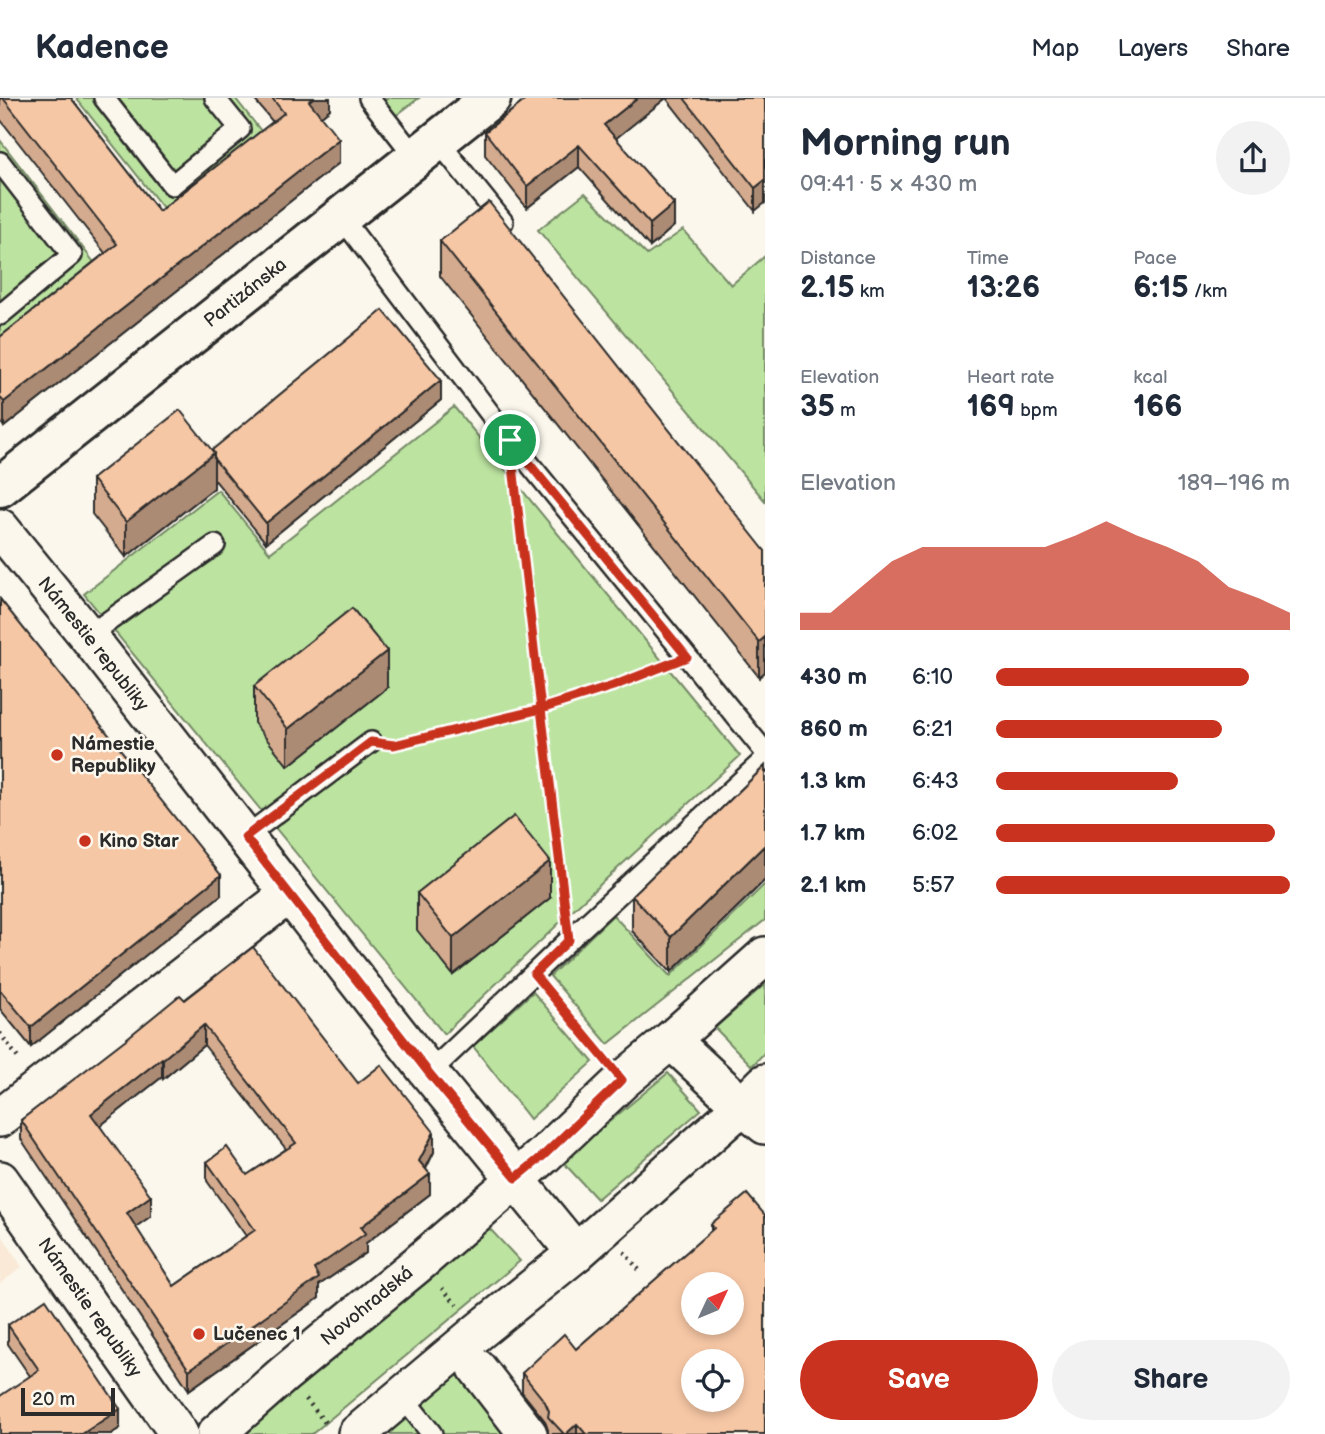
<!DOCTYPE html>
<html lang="en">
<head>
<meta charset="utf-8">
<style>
  :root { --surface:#fff; --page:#f2f2f3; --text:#1f2937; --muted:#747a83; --line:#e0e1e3; --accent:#c8321e }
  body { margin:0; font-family:"Balsamiq Sans",sans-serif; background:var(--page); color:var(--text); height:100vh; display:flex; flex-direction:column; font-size:26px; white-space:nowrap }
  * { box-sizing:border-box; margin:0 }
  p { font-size:23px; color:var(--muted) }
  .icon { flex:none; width:38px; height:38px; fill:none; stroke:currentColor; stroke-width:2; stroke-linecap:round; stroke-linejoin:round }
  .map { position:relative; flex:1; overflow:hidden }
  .details { display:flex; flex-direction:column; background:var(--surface); width:560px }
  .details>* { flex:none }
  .needle { width:46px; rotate:46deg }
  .tools { position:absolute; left:681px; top:1174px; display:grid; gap:14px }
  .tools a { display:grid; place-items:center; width:63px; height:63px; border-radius:50%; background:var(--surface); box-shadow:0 4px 10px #0003; font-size:35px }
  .scale { position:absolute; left:21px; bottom:18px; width:94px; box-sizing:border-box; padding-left:7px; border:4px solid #2b2b2b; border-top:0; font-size:19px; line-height:24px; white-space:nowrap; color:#2b2b2b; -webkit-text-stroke:5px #fbf7ec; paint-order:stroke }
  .pin { position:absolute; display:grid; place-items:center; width:60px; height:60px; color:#fff; margin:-30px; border:4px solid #fff; border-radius:50%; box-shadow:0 2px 7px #0007 }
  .round { display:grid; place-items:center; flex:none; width:74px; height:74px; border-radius:37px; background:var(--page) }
  .summary { display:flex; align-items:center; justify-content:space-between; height:119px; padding:0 35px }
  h1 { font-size:38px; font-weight:600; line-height:52px }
  .metrics { display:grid; grid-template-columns:repeat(3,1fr); gap:10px; height:119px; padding:7px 35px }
  .metrics div { display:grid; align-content:center }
  .metrics b { font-size:30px; font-weight:600 }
  .metrics small { font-size:19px; font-weight:400 }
  .metrics p { font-size:19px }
  .chart { height:196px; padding:14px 35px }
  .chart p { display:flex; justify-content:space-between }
  .chart svg { width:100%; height:126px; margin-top:7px; fill:var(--accent); opacity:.7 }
  .action { display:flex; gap:14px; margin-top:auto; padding:14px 35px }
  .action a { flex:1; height:80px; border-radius:42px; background:var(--accent); color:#fff; font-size:28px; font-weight:600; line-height:80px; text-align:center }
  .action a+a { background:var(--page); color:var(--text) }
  ul { padding:0 35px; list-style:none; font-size:23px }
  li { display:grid; grid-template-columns:112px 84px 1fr; align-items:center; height:52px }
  li i { height:18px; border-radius:9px; background:var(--accent) }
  header { display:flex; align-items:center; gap:42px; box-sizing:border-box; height:98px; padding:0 35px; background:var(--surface); border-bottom:2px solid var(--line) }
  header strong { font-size:33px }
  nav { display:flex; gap:38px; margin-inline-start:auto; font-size:24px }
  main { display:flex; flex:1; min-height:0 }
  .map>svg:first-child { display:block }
</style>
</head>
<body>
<header>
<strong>Kadence</strong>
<nav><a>Map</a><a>Layers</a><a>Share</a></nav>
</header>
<main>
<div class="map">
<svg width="765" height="1336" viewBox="0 0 765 1336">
  <rect width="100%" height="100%" fill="#fbf7ec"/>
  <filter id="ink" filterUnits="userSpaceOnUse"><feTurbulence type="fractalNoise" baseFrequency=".0143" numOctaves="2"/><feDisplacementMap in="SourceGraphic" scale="14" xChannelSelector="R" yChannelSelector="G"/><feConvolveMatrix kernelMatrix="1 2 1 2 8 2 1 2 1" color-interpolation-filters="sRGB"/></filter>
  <g filter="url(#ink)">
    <!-- built -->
    <path fill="#fae9d7" d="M0 1134 22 1169 0 1186Z"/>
    <!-- grass -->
    <g fill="#bce4a0" stroke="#748866" stroke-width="2">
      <path d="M76 0H235L261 33 164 111Z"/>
      <path d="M373 0H419L390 22Z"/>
      <path d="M0 42 96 167 0 246Z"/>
      <path d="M585 95 647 157 683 132 731 187 765 158V403L538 132Z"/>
      <path d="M454 309 740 658 580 805 444 936 84 496 218 392 270 455Z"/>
      <path d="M765 786V822L608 946 550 878 613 817 670 878Z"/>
      <path d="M765 886V954L752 968 715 930Z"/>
      <path d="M533 894 593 964 530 1021 473 948Z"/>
      <path d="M668 975 701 1012 597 1101 562 1063Z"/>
      <path d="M489 1130 520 1163 312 1336H240Z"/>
      <path d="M455 1270 506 1336H375Z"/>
    </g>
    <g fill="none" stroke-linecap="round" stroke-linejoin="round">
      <!-- lane casing -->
      <g stroke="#2b2b2b" stroke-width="24">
        <g id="lane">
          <path d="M104 0 172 87 240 31 215 0"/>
          <path d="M369 0 416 60"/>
          <path d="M438 43 503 124"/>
          <path d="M0 64 72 157 0 217"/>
          <path d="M342 120 510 342 765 654"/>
          <path d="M88 538 215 447"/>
          <path d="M245 739 371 644"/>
          <path d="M429 975 569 842 765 661"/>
          <path d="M402 1298 432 1336"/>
        </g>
      </g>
      <!-- street casing -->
      <g stroke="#2b2b2b" stroke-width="42">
        <g id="street">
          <path id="s1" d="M0 430 88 538 429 975 576 1155"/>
          <path d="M671 942 742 1008 765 1027"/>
          <path d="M0 1020 289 796"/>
          <path id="s2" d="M0 1082 179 1336"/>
          <path d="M477 1270 528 1336"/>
          <path id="s3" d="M216 1336 284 1276 419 1165 544 1057 622 983 671 942 765 858"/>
          <path d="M357 1336 478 1234 576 1155 742 1008 765 985"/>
        </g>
      </g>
      <!-- secondary casing -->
      <g stroke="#2b2b2b" stroke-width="44">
        <g id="secondary">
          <path id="s4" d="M0 389 491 0"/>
        </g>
      </g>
      <!-- path -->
      <g stroke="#2b2b2b" stroke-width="4.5" stroke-dasharray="2 5" stroke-linecap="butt">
        <path d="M516 392 565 810"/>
        <path d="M394 647 541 611 613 588 664 568"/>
        <path d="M550 895 602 958"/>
        <path d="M0 935 20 963"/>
        <path d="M624 1154 640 1173"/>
        <path d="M442 1190 457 1207"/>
        <path d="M306 1301 327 1327"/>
      </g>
      <!-- lane -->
      <use href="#lane" stroke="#fbf7ec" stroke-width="19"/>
      <!-- street -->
      <use href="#street" stroke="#fbf7ec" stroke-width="37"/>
      <!-- secondary -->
      <use href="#secondary" stroke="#fbf7ec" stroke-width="38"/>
    </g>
    <!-- wall -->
    <g fill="#d4ab8e" stroke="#2b2b2b" stroke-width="2" fill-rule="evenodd">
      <path d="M0 0H71L159 113 273 24 253 0H330V11L321 18 339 65 4 329 0 323V239L105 155 0 21Z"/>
      <path d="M528 0H765L755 113 666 0 616 40 674 128 650 149 579 69 527 110 485 57V34Z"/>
      <path d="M440 143 765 453 759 579 440 178Z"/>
      <path d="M441 302 266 445 214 381V390L126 459 92 416V381L212 352Z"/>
      <path d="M0 501 221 797 31 949 0 911Z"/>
      <path d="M254 588 387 590 288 668 254 625Z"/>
      <path d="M765 668V782L671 874 632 833V798Z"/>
      <path d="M417 795 550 800 453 877 417 832Z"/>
      <path d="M185 902 358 985 434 1054 426 1071 430 1096 366 1145V1155L319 1187V1200L189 1292 21 1041V1022ZM204 947 286 1051 247 1077 207 1064V1083L246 1138 174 1188 135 1129 151 1118 100 1028 162 979 163 981Z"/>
      <path d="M765 1117V1336H548V1332L545 1323 522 1294V1275L576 1251 711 1133V1126Z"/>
      <path d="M8 1227 120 1330 111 1336H0L30 1278 8 1246Z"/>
    </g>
    <!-- shaded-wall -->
    <g fill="#ac8b74" stroke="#2b2b2b" stroke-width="2">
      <path d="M313 0H330V11L309 28V3Z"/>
      <path d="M638 0H666L604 50V27Z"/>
      <path d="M339 41V65L4 329V304Z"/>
      <path d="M579 47V69L527 110V88Z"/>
      <path d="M765 82V105L755 113V90Z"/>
      <path d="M674 106V128L650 149V126Z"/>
      <path d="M441 282V302L266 445V425Z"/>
      <path d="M214 355V390L126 459V424Z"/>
      <path d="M765 539V574L759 579V544Z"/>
      <path d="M387 553V590L288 668V631Z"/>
      <path d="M765 747V782L671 874V839Z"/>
      <path d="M550 763V800L453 877V840Z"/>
      <path d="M221 777V797L31 949V929Z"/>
      <path d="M204 927V947L163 981V961Z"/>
      <path d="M162 960V979L91 1035V1016Z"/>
      <path d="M434 1034V1054L419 1083V1063Z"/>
      <path d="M430 1076V1096L366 1145V1155L319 1187V1200L189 1292V1272L314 1171 361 1129Z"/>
      <path d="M151 1098V1118L127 1135V1115Z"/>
      <path d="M120 1311V1330L111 1336H82Z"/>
      <path d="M577 1326V1336H566Z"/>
    </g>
    <!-- building -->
    <g fill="#f6c7a5" stroke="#2b2b2b" stroke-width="2" fill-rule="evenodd">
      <path d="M3 0H71L159 113 284 15 272 0H313L309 3 339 41 4 304 0 299V239L117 146Z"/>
      <path d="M528 0H638L604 27 674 106 650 126 579 47 527 88 485 34Z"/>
      <path d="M684 0H765V82L755 90Z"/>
      <path d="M489 104 765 453V539L759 544 440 143Z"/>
      <path d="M383 212 441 282 266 425 214 361V355L212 352Z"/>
      <path d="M180 312 214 355 126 424 92 381Z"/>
      <path d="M0 501 221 777 31 929 0 892Z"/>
      <path d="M352 510 387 553 288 631 254 588Z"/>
      <path d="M765 668V747L671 839 632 798Z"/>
      <path d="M514 718 550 763 453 840 417 795Z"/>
      <path d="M253 849 358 985 381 967 434 1034 419 1063 430 1076 361 1129 366 1135 314 1171 319 1180 189 1272 21 1022 126 941 180 897 185 902ZM204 927 296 1045 247 1077 227 1049 207 1064 255 1132 174 1188 127 1115 151 1098 91 1016 162 960 163 961Z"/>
      <path d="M747 1096 765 1117V1336H586L577 1326 566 1336H564L548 1319 549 1313 545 1304 522 1275 564 1236 576 1251 714 1130 711 1126ZM693 1186H732V1225H693ZM693 1264H732V1302H693Z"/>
      <path d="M46 1201 120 1311 82 1336H0V1298L39 1272 8 1227Z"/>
    </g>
  </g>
  <g fill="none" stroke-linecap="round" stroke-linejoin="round" filter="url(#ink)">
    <!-- route casing -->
    <g stroke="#fff" stroke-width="14">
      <path id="route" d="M510 342 541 611 394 647 371 644 245 739 429 975 516 1080 544 1057 622 982 534 876 569 842 541 611 613 588 687 559 510 342"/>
    </g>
    <!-- route -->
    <use href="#route" stroke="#c8321e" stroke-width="9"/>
  </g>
  <!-- markers -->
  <g fill="#c8321e" stroke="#fbf7ec" stroke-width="2.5">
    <circle cx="57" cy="657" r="7"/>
    <circle cx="85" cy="743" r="7"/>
    <circle cx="199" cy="1236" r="7"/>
  </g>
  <g text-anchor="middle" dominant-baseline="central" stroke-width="5" stroke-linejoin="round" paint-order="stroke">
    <!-- street labels -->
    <g font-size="19" fill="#2b2b2b" stroke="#fbf7ec">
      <text stroke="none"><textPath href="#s4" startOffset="313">Partizánska</textPath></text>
      <text stroke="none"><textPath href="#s1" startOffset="149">Námestie republiky</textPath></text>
      <text stroke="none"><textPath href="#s2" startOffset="156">Námestie republiky</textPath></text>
      <text stroke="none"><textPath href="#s3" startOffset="198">Novohradská</textPath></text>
    </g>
    <!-- poi labels -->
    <g font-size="19" font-weight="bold" fill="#2b2b2b" stroke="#fbf7ec" text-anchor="start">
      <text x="71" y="646">Námestie<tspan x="71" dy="22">Republiky</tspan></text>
      <text x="99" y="743">Kino Star</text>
      <text x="213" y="1236">Lučenec 1</text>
    </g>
  </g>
</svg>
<div class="tools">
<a><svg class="needle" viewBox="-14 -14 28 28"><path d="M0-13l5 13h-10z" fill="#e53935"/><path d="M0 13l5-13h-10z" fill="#747a83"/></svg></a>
<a><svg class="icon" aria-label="locate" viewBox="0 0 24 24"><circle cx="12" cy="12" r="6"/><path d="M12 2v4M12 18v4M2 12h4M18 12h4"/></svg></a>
</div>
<div class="scale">20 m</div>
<div class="pin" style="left:510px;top:342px;background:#1e9e55"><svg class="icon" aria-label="arrive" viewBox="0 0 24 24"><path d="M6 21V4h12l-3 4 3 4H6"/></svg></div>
</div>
<section class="details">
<div class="summary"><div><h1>Morning run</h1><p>09:41 · 5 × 430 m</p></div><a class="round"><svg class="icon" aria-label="share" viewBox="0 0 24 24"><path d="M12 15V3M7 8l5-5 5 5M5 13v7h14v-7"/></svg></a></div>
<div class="metrics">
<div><p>Distance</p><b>2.15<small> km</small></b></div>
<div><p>Time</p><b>13:26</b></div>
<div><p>Pace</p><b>6:15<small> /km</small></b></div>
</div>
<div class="metrics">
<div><p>Elevation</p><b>35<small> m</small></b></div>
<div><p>Heart rate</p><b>169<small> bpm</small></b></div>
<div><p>kcal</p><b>166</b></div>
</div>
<div class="chart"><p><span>Elevation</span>189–196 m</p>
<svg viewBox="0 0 160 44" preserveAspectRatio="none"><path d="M0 44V38L10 38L20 29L30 20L40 15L50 15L60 15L70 15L80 15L90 11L100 6L110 11L120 15L130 20L140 29L150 33L160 38V44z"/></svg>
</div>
<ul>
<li><b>430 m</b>6:10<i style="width:86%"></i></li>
<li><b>860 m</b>6:21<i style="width:77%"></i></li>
<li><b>1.3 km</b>6:43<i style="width:62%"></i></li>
<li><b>1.7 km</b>6:02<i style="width:95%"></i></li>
<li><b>2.1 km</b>5:57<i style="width:100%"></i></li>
</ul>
<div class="action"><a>Save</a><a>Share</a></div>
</section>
</main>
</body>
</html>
